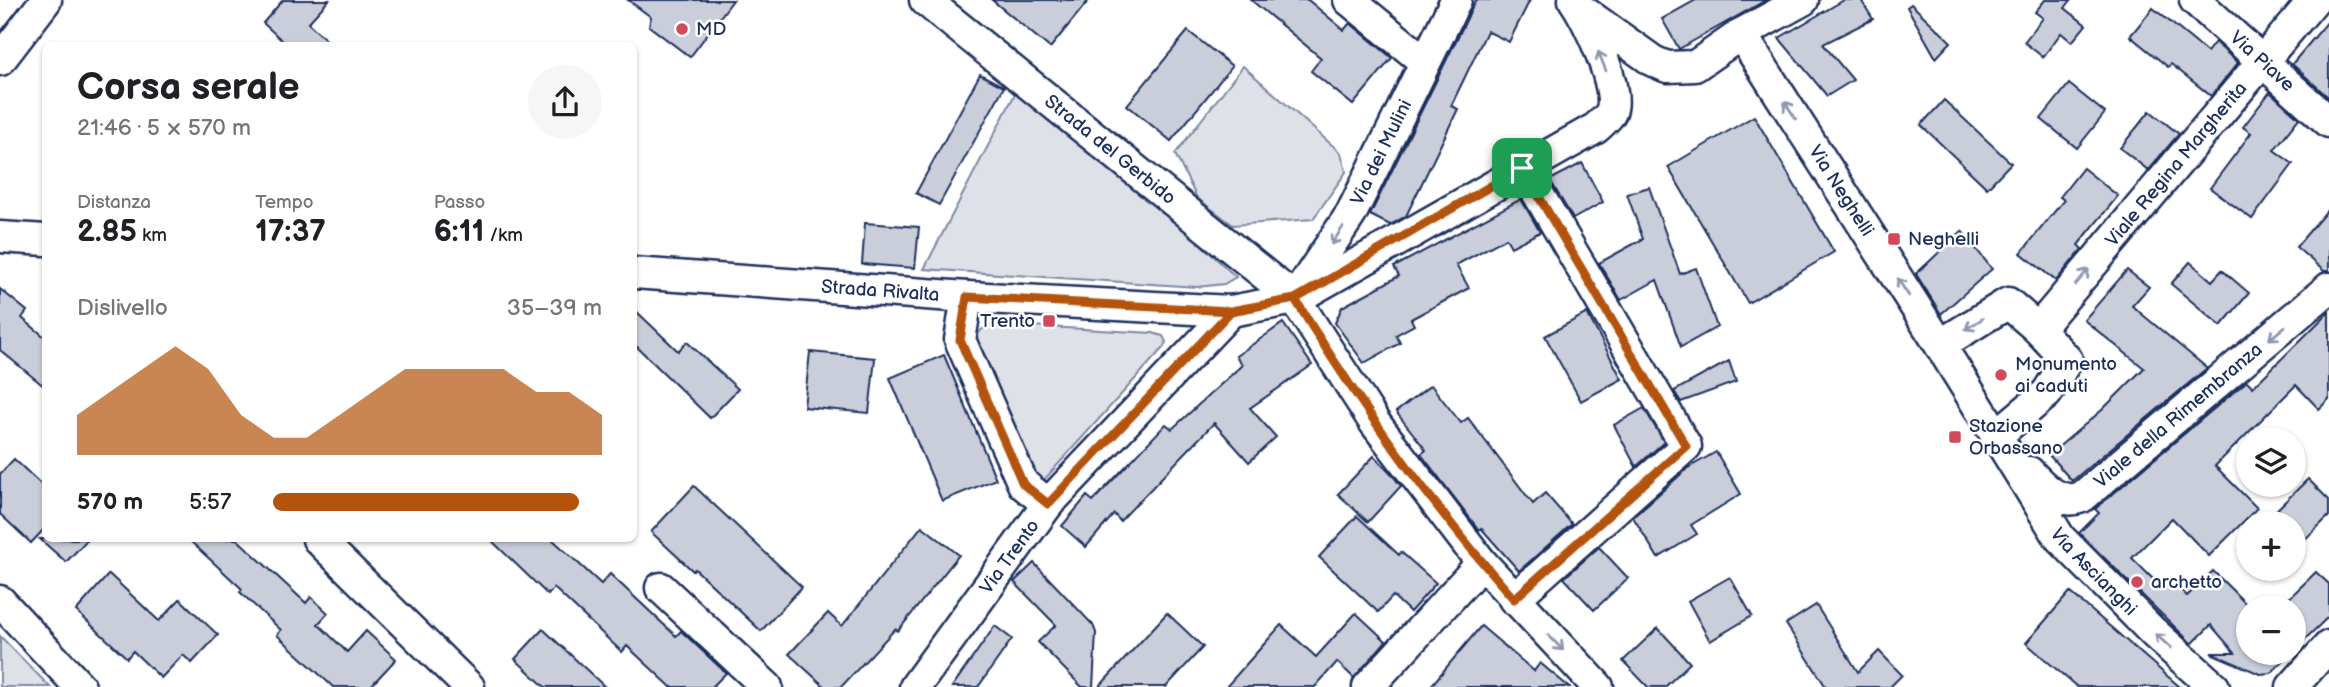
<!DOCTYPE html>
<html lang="it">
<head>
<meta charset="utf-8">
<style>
  :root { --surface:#fff; --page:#f6f6f6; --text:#202124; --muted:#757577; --accent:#b45309 }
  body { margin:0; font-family:"Balsamiq Sans",sans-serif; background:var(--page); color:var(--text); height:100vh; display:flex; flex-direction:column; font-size:26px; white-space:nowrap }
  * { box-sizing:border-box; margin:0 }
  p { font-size:23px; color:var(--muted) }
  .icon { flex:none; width:38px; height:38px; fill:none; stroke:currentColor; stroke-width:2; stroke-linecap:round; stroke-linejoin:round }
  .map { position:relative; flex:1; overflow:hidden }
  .side { position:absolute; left:42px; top:42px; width:595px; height:500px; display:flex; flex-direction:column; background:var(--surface); border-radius:10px; box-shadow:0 2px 5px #0004 }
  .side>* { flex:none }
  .buttons { position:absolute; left:2236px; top:427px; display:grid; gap:14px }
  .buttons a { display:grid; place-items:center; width:70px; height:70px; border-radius:50%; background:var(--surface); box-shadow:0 2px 5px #0004; font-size:35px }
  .pin { position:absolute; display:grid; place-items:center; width:60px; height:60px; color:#fff; margin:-30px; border-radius:14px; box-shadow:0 4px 10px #0006 }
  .round { display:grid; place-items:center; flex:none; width:74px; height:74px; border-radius:37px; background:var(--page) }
  .overview { display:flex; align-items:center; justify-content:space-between; height:119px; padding:0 35px }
  h1 { font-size:38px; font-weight:700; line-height:52px }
  .stats { display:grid; grid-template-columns:repeat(3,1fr); gap:10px; height:119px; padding:7px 35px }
  .stats div { display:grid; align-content:center }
  .stats b { font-size:30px; font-weight:700 }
  .stats small { font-size:19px; font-weight:400 }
  .stats p { font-size:19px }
  .chart { height:196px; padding:14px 35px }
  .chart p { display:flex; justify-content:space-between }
  .chart svg { width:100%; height:126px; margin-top:7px; fill:var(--accent); opacity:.7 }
  ul { padding:0 35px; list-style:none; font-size:23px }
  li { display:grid; grid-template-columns:112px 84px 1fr; align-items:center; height:52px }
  li i { height:18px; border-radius:9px; background:var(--accent) }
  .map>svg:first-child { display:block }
</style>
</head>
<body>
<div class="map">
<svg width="2329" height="687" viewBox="0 0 2329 687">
  <rect width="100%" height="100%" fill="#fff"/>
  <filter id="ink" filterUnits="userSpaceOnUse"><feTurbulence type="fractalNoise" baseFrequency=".0143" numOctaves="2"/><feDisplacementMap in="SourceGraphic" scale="14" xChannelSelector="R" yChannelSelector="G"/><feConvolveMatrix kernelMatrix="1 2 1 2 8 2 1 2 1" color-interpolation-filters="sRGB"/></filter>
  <g filter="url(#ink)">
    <!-- green -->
    <g fill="#dee1e7" stroke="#7c88a2" stroke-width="2">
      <path d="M1243 66 1341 153 1346 172 1313 219 1233 225 1197 198 1175 154Z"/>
      <path d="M1017 90 1177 222 1236 277 1224 284 1197 287 924 269Z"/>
      <path d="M996 324 1153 333 1163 336 1166 342 1164 347 1044 480H1039L1035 477 975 345C978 331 981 327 996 324Z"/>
      <path d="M0 636 50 687H0Z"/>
    </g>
    <!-- building -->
    <g fill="#caceda" stroke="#1b2f5e" stroke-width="2">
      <path d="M283 0H329L308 23 333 46H288L263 23Z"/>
      <path d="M628 0H733L690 57 649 26 651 17Z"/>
      <path d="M992 0H1089L1050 48Z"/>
      <path d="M1251 0H1308L1344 30 1350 23 1392 58 1353 105 1311 71 1321 58Z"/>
      <path d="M1476 0H1530L1509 42 1487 31 1451 106 1458 109 1406 216 1390 225 1370 215Z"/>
      <path d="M1696 0H1766L1679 49 1662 19Z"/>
      <path d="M1844 0H1861L1873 19 1823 44 1853 80 1827 96 1779 38Z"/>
      <path d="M2045 0H2071L2065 8 2086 25 2072 42 2061 33 2043 57 2024 42 2043 18 2035 12Z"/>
      <path d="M1911 4 1951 42 1936 58 1907 7Z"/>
      <path d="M2153 8 2207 52 2215 42 2238 63 2211 96 2171 64 2168 67 2130 36Z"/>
      <path d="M2329 20V98L2292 64Z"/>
      <path d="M1188 31 1232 66 1171 141 1127 105Z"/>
      <path d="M980 74 1004 87 939 205 916 193Z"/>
      <path d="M2069 84 2105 113 2077 148 2041 119Z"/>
      <path d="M2270 92 2299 118 2274 150 2293 164 2252 219 2210 188 2251 133 2243 127Z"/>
      <path d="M1944 100 2011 163 1987 188 1921 125Z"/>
      <path d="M2150 111 2179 134 2148 170 2120 148Z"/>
      <path d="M1754 116 1834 252 1748 303 1668 167Z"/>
      <path d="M1582 163 1603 202 1573 219 1550 180Z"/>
      <path d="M2083 168 2118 196 2078 245 2082 249 2056 281 2021 253 2064 200 2060 197Z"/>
      <path d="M1649 187 1680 274 1696 268 1717 327 1681 347 1657 280 1621 300 1599 263 1643 239 1627 194Z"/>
      <path d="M1521 199 1540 232 1511 247 1506 238 1456 265 1469 288 1411 319 1414 325 1396 335 1400 343 1364 363 1335 323 1342 307 1399 276 1394 267Z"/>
      <path d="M2329 208V271H2324L2296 247Z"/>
      <path d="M865 223 919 227 915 268 862 264Z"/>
      <path d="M1962 231 1992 269 1941 314 1916 274Z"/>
      <path d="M2190 262 2212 281 2222 270 2249 293 2221 326 2171 284Z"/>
      <path d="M2127 270 2149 287 2132 306 2207 368 2072 481 2049 455 2102 410 2144 368 2084 320Z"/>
      <path d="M0 289 27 311 22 318 46 338V388L0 350Z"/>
      <path d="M634 309 678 351 687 342 738 389 710 418 634 344Z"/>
      <path d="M2329 312V399L2319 409 2296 385 2215 466 2257 508 2209 556 2172 518 2132 558 2161 587 2169 578 2187 596 2213 571 2249 607V653H2291L2271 673 2260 674 2211 653H2235L2211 625 2192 644 2079 533 2099 513 2095 509 2247 381 2253 387Z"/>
      <path d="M1587 313 1622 379 1581 401 1545 336Z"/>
      <path d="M1283 323 1312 365 1250 408 1276 437 1249 462 1214 423 1120 521 1114 514 1086 547 1062 526 1087 496 1093 501 1166 424 1172 429 1242 365 1236 356Z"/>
      <path d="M810 352 875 358 869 413 804 407Z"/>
      <path d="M944 355 996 479 942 501 890 378Z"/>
      <path d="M1729 361 1736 382 1681 402 1674 391Z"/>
      <path d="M1431 385 1461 423 1468 418 1533 504 1545 493 1572 524 1519 571 1481 528 1479 530 1421 454 1426 450 1396 412Z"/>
      <path d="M1644 408 1664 442 1636 467 1614 425Z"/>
      <path d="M1716 452 1741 494 1691 525 1697 534 1658 558 1633 517 1688 468Z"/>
      <path d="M1374 456 1389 471 1401 486 1368 522 1338 494Z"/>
      <path d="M14 459 46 489V527L31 543 0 514V474Z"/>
      <path d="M2308 479 2329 500V516L2294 550V523H2263Z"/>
      <path d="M694 486 802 587 761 631 695 569 693 571 651 532Z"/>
      <path d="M1357 516 1399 555 1401 552 1436 583 1410 612 1393 596 1378 612 1319 557Z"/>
      <path d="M922 526 959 555 898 631 895 629 841 687H825L789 654 828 613 842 626Z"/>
      <path d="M40 539H88L66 562Z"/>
      <path d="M188 539H237L306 603 311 597 328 613 318 624 347 652 366 631 396 659 370 687H333L277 635 281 630 240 592 242 589Z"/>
      <path d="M490 539H552L601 584 610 574 676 636 681 631 726 673 712 687H671L627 646 622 652 554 588 548 595Z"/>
      <path d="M1599 547 1628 578 1594 610 1564 578Z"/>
      <path d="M1034 563 1093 625 1096 633 1093 687H1082L1038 642 1056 625 1014 582Z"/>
      <path d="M2316 572 2329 584V616L2294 650V607H2280Z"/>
      <path d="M109 574 159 621 180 599 218 635 192 663 183 655 161 678 133 651 127 658 76 611Z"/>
      <path d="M1730 577 1752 616 1710 641 1688 601Z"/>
      <path d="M2070 592 2091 610 2180 687H2077L2026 643Z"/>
      <path d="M1816 605 1858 672 1879 651 1902 675 1890 687H1826L1786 624Z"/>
      <path d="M1167 613 1203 647 1166 687H1099Z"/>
      <path d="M1356 613 1386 641 1354 678 1337 662 1315 687H1226L1281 625 1316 657Z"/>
      <path d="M995 626 1012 639 978 687H952Z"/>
      <path d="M1481 626 1534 671 1540 663 1569 687H1430Z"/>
      <path d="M1658 628 1690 663 1665 687H1648L1623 661Z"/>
      <path d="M543 629 605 687H545L515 659Z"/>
    </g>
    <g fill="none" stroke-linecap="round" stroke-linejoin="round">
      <!-- minor casing -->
      <g stroke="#1b2f5e" stroke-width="35">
        <g id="minor">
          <path id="s1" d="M925 0 1295 299 1375 423 1482 563 1598 687"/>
          <path d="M1349 0 1425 62"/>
          <path id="s2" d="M2195 0 2329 122"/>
          <path d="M1583 11 1653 61 1667 67 1695 66 1741 34 1803 0"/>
          <path id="s3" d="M1741 34 1940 345 2060 538 2153 632 2214 687"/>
          <path d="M0 60 46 0"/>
          <path d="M0 237 46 240"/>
          <path id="s4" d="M634 273 967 297 1231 311 1295 299 1596 128C1600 124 1608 118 1611 112 1621 90 1588 19 1574 0"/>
          <path id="s5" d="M1297 295 1351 214 1456 0"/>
          <path d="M967 297 960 340 1023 484 1048 504"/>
          <path id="s6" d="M2038 329 2314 0"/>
          <path d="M1940 345 2008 303 2038 329 2067 360 2047 393 1996 436"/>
          <path id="s7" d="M2029 472C2043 487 2060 506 2082 497L2329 288"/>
          <path d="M318 539 469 687"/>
          <path d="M661 588 767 687"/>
          <path d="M1514 599 1686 446 1523 168"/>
          <path d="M0 601 80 687"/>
          <path id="s8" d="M915 687 1048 504 1231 311"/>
          <path d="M1368 687 1482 563"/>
          <path d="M2292 687 2329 646"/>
        </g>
      </g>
      <!-- minor -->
      <use href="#minor" stroke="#fff" stroke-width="30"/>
    </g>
    <!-- one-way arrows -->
    <defs><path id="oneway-shaft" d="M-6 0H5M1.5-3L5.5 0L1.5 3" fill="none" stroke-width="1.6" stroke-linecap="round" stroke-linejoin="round" transform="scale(1.75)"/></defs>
    <g stroke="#8d97ae">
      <use href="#oneway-shaft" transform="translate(1602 61) rotate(-112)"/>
      <use href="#oneway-shaft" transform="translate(1790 110) rotate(-123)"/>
      <use href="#oneway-shaft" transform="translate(1337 236) rotate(124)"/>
      <use href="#oneway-shaft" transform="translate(2082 277) rotate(-50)"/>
      <use href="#oneway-shaft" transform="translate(1903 287) rotate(-123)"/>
      <use href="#oneway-shaft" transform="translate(1974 324) rotate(148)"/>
      <use href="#oneway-shaft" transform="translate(2277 333) rotate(140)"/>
      <use href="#oneway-shaft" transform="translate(2163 641) rotate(-138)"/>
      <use href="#oneway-shaft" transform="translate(1556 643) rotate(46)"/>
    </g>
  </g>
  <g fill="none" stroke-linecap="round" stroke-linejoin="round" filter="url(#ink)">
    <!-- route casing -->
    <g stroke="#fff" stroke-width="14">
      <path id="route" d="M1522 168 1295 299 1231 311 967 297 960 340 1023 484 1048 504 1231 311 1295 299C1359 404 1432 506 1514 599L1686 446 1522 168"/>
    </g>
    <!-- route -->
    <use href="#route" stroke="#b45309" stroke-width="9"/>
  </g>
  <!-- markers -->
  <g fill="#d1495b" stroke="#fff" stroke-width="2.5">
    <circle cx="682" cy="29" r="7"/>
    <rect x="1887" y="232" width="14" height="14" rx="3.5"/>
    <rect x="1042" y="314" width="14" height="14" rx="3.5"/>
    <circle cx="2001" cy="375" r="7"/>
    <rect x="1948" y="430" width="14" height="14" rx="3.5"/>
    <circle cx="2137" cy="582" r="7"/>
  </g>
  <g text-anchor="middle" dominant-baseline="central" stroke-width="5" stroke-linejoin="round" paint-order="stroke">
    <!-- poi labels -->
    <g font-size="19" fill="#1b2f5e" stroke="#fff" text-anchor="start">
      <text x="696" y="29">MD</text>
      <text x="1908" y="239">Neghelli</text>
      <text x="1035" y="321" text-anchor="end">Trento</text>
      <text x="2015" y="364">Monumento<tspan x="2015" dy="22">ai caduti</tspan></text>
      <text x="1969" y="426">Stazione<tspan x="1969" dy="22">Orbassano</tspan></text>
      <text x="2151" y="582">archetto</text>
    </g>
    <!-- street labels -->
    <g font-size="19" fill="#1b2f5e" stroke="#fff">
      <text stroke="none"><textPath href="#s2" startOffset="91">Via Piave</textPath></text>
      <text stroke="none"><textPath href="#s1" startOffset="238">Strada del Gerbido</textPath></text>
      <text stroke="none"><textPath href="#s5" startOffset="166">Via dei Mulini</textPath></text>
      <text stroke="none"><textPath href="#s6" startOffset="215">Viale Regina Margherita</textPath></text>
      <text stroke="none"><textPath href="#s3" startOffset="186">Via Neghelli</textPath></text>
      <text stroke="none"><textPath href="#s4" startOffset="247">Strada Rivalta</textPath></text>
      <text stroke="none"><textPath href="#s7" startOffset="189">Viale della Rimembranza</textPath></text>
      <text stroke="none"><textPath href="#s8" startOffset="161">Via Trento</textPath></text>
      <text stroke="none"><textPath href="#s3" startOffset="644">Via Ascianghi</textPath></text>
    </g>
  </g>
</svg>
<div class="buttons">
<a><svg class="icon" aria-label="layers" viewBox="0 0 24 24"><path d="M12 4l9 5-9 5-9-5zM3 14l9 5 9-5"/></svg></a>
<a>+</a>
<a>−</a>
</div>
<div class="pin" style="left:1522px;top:168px;background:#1e9e55"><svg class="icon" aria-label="arrive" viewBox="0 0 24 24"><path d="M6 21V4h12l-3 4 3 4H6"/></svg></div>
<section class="side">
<div class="overview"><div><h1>Corsa serale</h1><p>21:46 · 5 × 570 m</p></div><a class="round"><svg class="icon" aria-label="share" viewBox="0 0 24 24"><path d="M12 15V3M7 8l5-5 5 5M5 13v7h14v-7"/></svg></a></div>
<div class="stats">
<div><p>Distanza</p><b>2.85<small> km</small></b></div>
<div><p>Tempo</p><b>17:37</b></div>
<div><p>Passo</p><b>6:11<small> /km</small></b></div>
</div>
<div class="chart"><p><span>Dislivello</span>35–39 m</p>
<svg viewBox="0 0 160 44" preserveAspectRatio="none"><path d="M0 44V30L10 22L20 14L30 6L40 14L50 30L60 38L70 38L80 30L90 22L100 14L110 14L120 14L130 14L140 22L150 22L160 30V44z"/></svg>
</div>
<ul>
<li><b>570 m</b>5:57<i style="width:93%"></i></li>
</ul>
</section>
</div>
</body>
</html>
